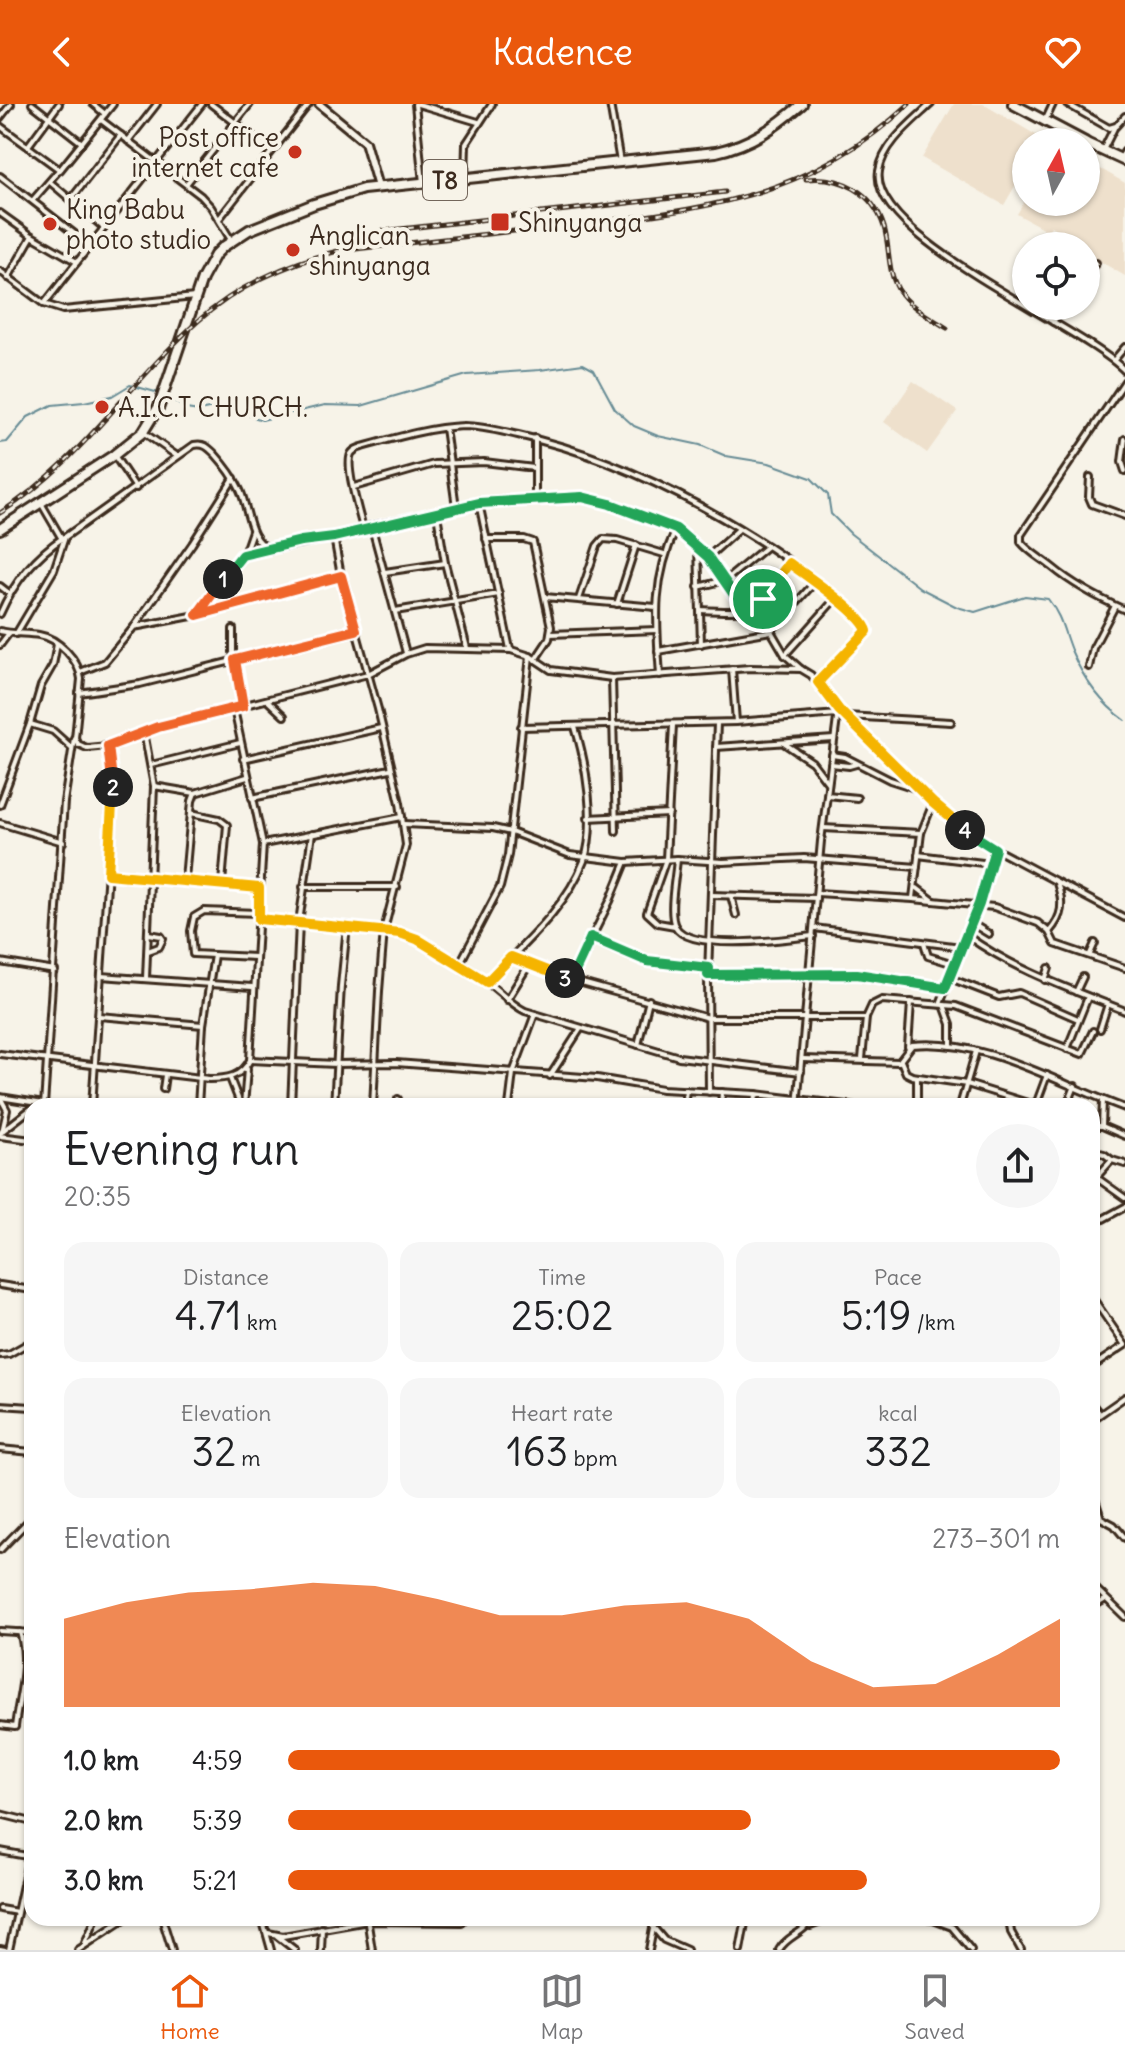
<!DOCTYPE html>
<html lang="en">
<head>
<meta charset="utf-8">
<style>
  :root { --surface:#fff; --page:#f6f6f6; --text:#202124; --muted:#757577; --line:#e0e0e0; --accent:#ea580c }
  body { margin:0; font-family:Delius,sans-serif; background:var(--page); color:var(--text); height:100vh; display:flex; flex-direction:column; font-size:30px; white-space:nowrap }
  * { box-sizing:border-box; margin:0 }
  p { font-size:26px; color:var(--muted) }
  .icon { flex:none; width:44px; height:44px; fill:none; stroke:currentColor; stroke-width:2; stroke-linecap:round; stroke-linejoin:round }
  .map { position:relative; flex:1; overflow:hidden }
  .side { position:absolute; left:24px; top:994px; width:1076px; height:828px; display:flex; flex-direction:column; background:var(--surface); border-radius:24px; box-shadow:0 2px 6px #0004 }
  .side>* { flex:none }
  .needle { width:52px; rotate:8deg }
  .tools { position:absolute; left:1012px; top:24px; display:grid; gap:16px }
  .tools a { display:grid; place-items:center; width:88px; height:88px; border-radius:50%; background:var(--surface); box-shadow:0 2px 6px #0004; font-size:40px }
  .pin { position:absolute; display:grid; place-items:center; width:68px; height:68px; color:#fff; margin:-34px; border:4px solid #fff; border-radius:50%; box-shadow:0 2px 8px #0007 }
  .km { position:absolute; width:40px; height:40px; margin:-20px; border-radius:50%; background:#222; color:#fff; font-size:22px; line-height:40px; text-align:center }
  .round { display:grid; place-items:center; flex:none; width:84px; height:84px; border-radius:42px; background:var(--page) }
  .headline { display:flex; align-items:center; justify-content:space-between; height:136px; padding:0 40px }
  h1 { font-size:44px; font-weight:600; line-height:60px }
  .metrics { display:grid; grid-template-columns:repeat(3,1fr); gap:12px; height:136px; padding:8px 40px }
  .metrics div { display:grid; align-content:center; border-radius:20px; background:var(--page); text-align:center }
  .metrics b { font-size:40px; font-weight:600 }
  .metrics small { font-size:22px; font-weight:400 }
  .metrics p { font-size:22px }
  .chart { height:224px; padding:16px 40px }
  .chart p { display:flex; justify-content:space-between }
  .chart svg { width:100%; height:144px; margin-top:8px; fill:var(--accent); opacity:.7 }
  ul { padding:0 40px; list-style:none; font-size:26px }
  li { display:grid; grid-template-columns:128px 96px 1fr; align-items:center; height:60px }
  li i { height:20px; border-radius:10px; background:var(--accent) }
  header { display:flex; justify-content:space-between; align-items:center; height:104px; padding:0 40px; background:var(--accent); color:#fff; font-size:36px; font-weight:600 }
  .tab-bar { display:flex; justify-content:space-around; align-items:center; height:112px; border-top:2px solid var(--line); background:var(--surface); font-size:22px; color:var(--muted) }
  .tab-bar a { display:grid; justify-items:center; gap:4px }
  .tab-bar .current { color:var(--accent) }
  .map>svg:first-child { display:block }
</style>
</head>
<body>
<header><svg class="icon" aria-label="back" viewBox="0 0 24 24"><path d="M15 5l-7 7 7 7"/></svg>Kadence<svg class="icon" aria-label="heart" viewBox="0 0 24 24"><path d="M12 20l-8-8c-3-5 5-10 8-4 3-6 11-1 8 4z"/></svg></header>
<div class="map">
<svg width="1125" height="1846" viewBox="0 0 1125 1846">
  <rect width="100%" height="100%" fill="#f7f3e8"/>
  <filter id="ink" filterUnits="userSpaceOnUse"><feTurbulence type="fractalNoise" baseFrequency=".0125" numOctaves="2"/><feDisplacementMap in="SourceGraphic" scale="16" xChannelSelector="R" yChannelSelector="G"/><feConvolveMatrix kernelMatrix="1 2 1 2 8 2 1 2 1" color-interpolation-filters="sRGB"/></filter>
  <g filter="url(#ink)">
    <!-- built -->
    <g fill="#eee0cc">
      <path d="M954 0H983L1043 35 1041 38H1026V63L1004 101 922 54Z"/>
      <path d="M1086 61 1098 68 1101 65 1125 79V172L1086 149V142H1082L1051 122 1048 127 1017 110 1026 95V98H1086Z"/>
      <path d="M913 277 957 307 927 349 884 318Z"/>
    </g>
    <g fill="none" stroke-linecap="round" stroke-linejoin="round">
      <!-- stream -->
      <g stroke="#678c95" stroke-width="2">
        <path d="M165 291 186 305 199 307 223 302 262 316 325 301 361 302 467 271 540 266 583 260 594 266 615 305 634 322 658 332 700 341 726 352 769 359 811 374 828 391 831 410 851 430 920 484 957 503 975 508 1025 492 1048 495C1062 513 1063 526 1071 546 1083 574 1100 599 1125 616"/>
        <path d="M0 339 7 338 28 313 52 301 84 298 112 292 130 281 159 289"/>
      </g>
      <!-- minor casing -->
      <g stroke="#3b2a1e" stroke-width="10">
        <g id="minor">
          <path d="M32 0 82 39"/>
          <path d="M93 0 105 10"/>
          <path d="M211 0 272 47"/>
          <path d="M415 0 423 79"/>
          <path d="M418 0 478 18"/>
          <path d="M610 0 620 58"/>
          <path d="M931 0C912 18 883 40 879 67 868 134 1081 221 1125 267"/>
          <path d="M1067 0 1109 24 1116 22 1125 12"/>
          <path d="M0 14 11 0"/>
          <path d="M101 16 201 92 211 103 231 136"/>
          <path d="M1045 17 1053 0"/>
          <path d="M0 22 60 66 113 0"/>
          <path d="M128 37 157 0"/>
          <path d="M28 42 59 0"/>
          <path d="M1103 46 1114 24"/>
          <path d="M1120 55 1125 47"/>
          <path d="M0 72 89 141"/>
          <path d="M465 74 466 40 492 0"/>
          <path d="M50 78 104 124"/>
          <path d="M187 79 250 0"/>
          <path d="M72 94 121 31"/>
          <path d="M33 96 59 66"/>
          <path d="M0 109 32 132 77 158"/>
          <path d="M219 115 309 0"/>
          <path d="M0 167 44 200 63 206 195 193"/>
          <path d="M1086 170 1096 159"/>
          <path d="M8 174 32 132"/>
          <path d="M44 200 202 0"/>
          <path d="M1053 218 1064 202"/>
          <path d="M1114 256 1125 243"/>
          <path d="M1125 277 1021 431V438C1030 449 1041 454 1052 463 1075 482 1098 494 1125 506"/>
          <path d="M445 324 456 403"/>
          <path d="M143 328 177 352"/>
          <path d="M535 334V396"/>
          <path d="M1125 335 1122 358 1125 367"/>
          <path d="M114 351 136 384"/>
          <path d="M1090 373 1089 393 1092 400 1125 412"/>
          <path d="M354 383 434 360 484 358 534 364"/>
          <path d="M41 399 62 435"/>
          <path d="M479 399 510 545"/>
          <path d="M437 410 445 459 467 544"/>
          <path d="M372 424 406 549"/>
          <path d="M334 433 341 472"/>
          <path d="M486 435H524L533 438 551 523 549 535 535 556"/>
          <path d="M698 443 701 540"/>
          <path d="M244 451 271 445"/>
          <path d="M708 453 738 426"/>
          <path d="M385 468 445 459"/>
          <path d="M0 482 9 489"/>
          <path d="M698 483 726 476 766 443"/>
          <path d="M545 493 656 503"/>
          <path d="M579 495 597 442 603 435 617 436 664 450"/>
          <path d="M617 500 636 441"/>
          <path d="M700 506C762 509 753 508 789 459"/>
          <path d="M395 507 499 490"/>
          <path d="M198 509 245 447 252 427"/>
          <path d="M0 510C14 478 35 452 64 433"/>
          <path d="M134 523 197 511 341 472 378 605 400 699 406 741 384 826 379 887 373 1002"/>
          <path d="M233 525V548L243 602"/>
          <path d="M0 527C13 530 26 529 39 531 58 534 79 556 81 575L75 634 78 640 87 644 108 642 158 623 368 570 406 550 425 544 511 546 530 552 551 566 612 574 750 564 801 565 811 571 839 606 953 717 995 745 1125 814"/>
          <path d="M16 530 54 466 65 433 194 341C204 339 208 343 215 350 225 361 234 373 240 386 249 405 248 438 271 445L334 433 363 424"/>
          <path d="M550 530 657 526"/>
          <path d="M0 541 9 529"/>
          <path d="M658 547 771 527 815 478"/>
          <path d="M785 551 836 494"/>
          <path d="M1089 563 1093 544 1115 502"/>
          <path d="M732 565 736 618"/>
          <path d="M801 565 785 551 771 527 739 498 726 476 694 439 676 425 610 400 582 393 479 399 363 424C359 409 345 363 351 350 354 345 357 345 362 343 394 334 431 323 464 322 482 322 500 327 518 331 633 356 783 437 866 522L867 527 818 578"/>
          <path d="M80 568 105 558 134 523 192 440 234 374"/>
          <path d="M660 571C656 517 652 476 676 425"/>
          <path d="M612 574 616 727"/>
          <path d="M79 589 140 580 356 526"/>
          <path d="M267 596 284 612"/>
          <path d="M846 612 951 618"/>
          <path d="M30 620 53 627 72 644"/>
          <path d="M673 621 666 755 647 809 658 819 675 822"/>
          <path d="M521 623 736 618 838 610"/>
          <path d="M144 628 154 682 146 874"/>
          <path d="M785 640 812 658 828 679"/>
          <path d="M716 643 834 635"/>
          <path d="M832 651 845 653 890 676 918 685"/>
          <path d="M243 655 381 624"/>
          <path d="M831 660 849 662 856 660"/>
          <path d="M151 661 240 639"/>
          <path d="M154 682 195 689"/>
          <path d="M827 691 857 694"/>
          <path d="M252 694 390 665"/>
          <path d="M0 701 30 620 41 582 53 561 57 540"/>
          <path d="M191 709 219 715 227 721 222 779"/>
          <path d="M588 714 669 710"/>
          <path d="M0 719 63 738"/>
          <path d="M404 720 493 724 511 728 570 751 626 758 677 755 723 758 804 754 917 763"/>
          <path d="M823 724 921 729"/>
          <path d="M263 740 402 713"/>
          <path d="M918 751 991 760"/>
          <path d="M677 755C676 771 668 808 675 822 689 849 788 835 813 832"/>
          <path d="M108 770 259 784"/>
          <path d="M185 775 192 697 195 689 247 673"/>
          <path d="M303 783H397"/>
          <path d="M917 784 934 797"/>
          <path d="M817 789 913 795 994 803 1038 819 1049 828 1055 840 1125 864"/>
          <path d="M711 791 816 794"/>
          <path d="M731 792 736 811"/>
          <path d="M913 794 921 729 933 699"/>
          <path d="M259 815 400 829C430 840 458 859 484 876 499 886 509 899 525 907L679 953 801 968"/>
          <path d="M971 819 989 830"/>
          <path d="M814 824 961 843"/>
          <path d="M1049 828C1063 812 1064 799 1057 779"/>
          <path d="M966 831C1014 866 1070 885 1125 907"/>
          <path d="M591 833 647 857 709 864"/>
          <path d="M924 839 928 852 954 860"/>
          <path d="M148 847 159 843 163 835 161 832 149 830"/>
          <path d="M1090 850 1095 839"/>
          <path d="M255 853 193 850 191 827 194 813 204 807 258 809"/>
          <path d="M511 853 571 876 708 914H866"/>
          <path d="M0 858 55 867"/>
          <path d="M459 861 500 783 508 751 530 552"/>
          <path d="M708 871 857 870 945 884"/>
          <path d="M101 872 252 883"/>
          <path d="M950 874 999 893 1019 889 1078 915"/>
          <path d="M571 875 610 797 626 758"/>
          <path d="M1045 876 1049 864"/>
          <path d="M487 878C522 841 565 806 584 757 597 722 586 658 575 623"/>
          <path d="M1076 888 1083 873"/>
          <path d="M507 896 528 862"/>
          <path d="M940 900 979 800 995 745"/>
          <path d="M944 901 951 920V941"/>
          <path d="M99 912 203 921"/>
          <path d="M1100 925 1108 900"/>
          <path d="M638 941 649 896"/>
          <path d="M908 943 911 898"/>
          <path d="M1067 945 1088 893"/>
          <path d="M0 950 209 975C226 975 242 973 250 956L263 740 234 605"/>
          <path d="M803 955 899 958 912 941C983 933 1060 981 1125 1004"/>
          <path d="M862 955 866 914 872 901 882 896 956 902 1082 950 1093 927"/>
          <path d="M250 956 336 960 396 959 597 974 662 985 756 990 855 1002"/>
          <path d="M901 957 906 969 912 972 967 980 1031 1000 1037 998 1047 971"/>
          <path d="M550 972 581 924"/>
          <path d="M230 974 241 1002"/>
          <path d="M163 985 165 971"/>
          <path d="M709 988 708 871 717 619"/>
          <path d="M0 993 44 1000"/>
          <path d="M0 993 7 1006 2 1028"/>
          <path d="M44 1002 64 698 74 634"/>
          <path d="M92 1002 113 692 108 642"/>
          <path d="M198 1002 203 921 214 851"/>
          <path d="M244 1002 247 965"/>
          <path d="M291 1002 299 818 312 730"/>
          <path d="M334 1002 341 882 347 822"/>
          <path d="M397 1002 398 995"/>
          <path d="M509 1002 513 969 535 910"/>
          <path d="M684 1002 686 986"/>
          <path d="M721 1002 722 988"/>
          <path d="M755 1002 756 990"/>
          <path d="M797 1002 821 737 838 607"/>
          <path d="M917 1002V974"/>
          <path d="M960 1002 976 947"/>
          <path d="M1067 1002 1075 982"/>
          <path d="M1092 1022H1102L1103 996"/>
          <path d="M1102 1022 1125 1032"/>
          <path d="M0 1029 32 1004"/>
          <path d="M0 1032 32 1036"/>
          <path d="M1092 1047 1104 1050 1112 1056"/>
          <path d="M1097 1074 1125 1094"/>
          <path d="M1092 1078 1112 1056 1125 1060"/>
          <path d="M1092 1121 1125 1103"/>
          <path d="M0 1181 32 1186"/>
          <path d="M1092 1193 1125 1241"/>
          <path d="M0 1251 9 1250 32 1237"/>
          <path d="M1092 1263 1125 1241"/>
          <path d="M1092 1300 1100 1310"/>
          <path d="M0 1301 32 1303"/>
          <path d="M1092 1316 1125 1293"/>
          <path d="M0 1345 32 1348"/>
          <path d="M1092 1386 1101 1414 1114 1421 1125 1434"/>
          <path d="M0 1446 32 1413"/>
          <path d="M1092 1481 1125 1513"/>
          <path d="M1092 1503 1104 1496"/>
          <path d="M0 1527 32 1529"/>
          <path d="M0 1621 15 1623C19 1590 30 1561 20 1528"/>
          <path d="M0 1710 32 1718"/>
          <path d="M0 1747 32 1753"/>
          <path d="M0 1805 17 1808"/>
          <path d="M162 1814 172 1846"/>
          <path d="M262 1814 271 1846"/>
          <path d="M367 1814 372 1846"/>
          <path d="M928 1814 952 1823 971 1846"/>
          <path d="M1009 1814 1011 1828 1021 1846"/>
          <path d="M810 1822 832 1814"/>
          <path d="M653 1823 664 1836 687 1846"/>
          <path d="M268 1829 283 1832 368 1817 462 1818 464 1814"/>
          <path d="M277 1832 295 1846"/>
          <path d="M85 1839 96 1814"/>
          <path d="M0 1845 5 1846"/>
          <path d="M9 1846 32 1739"/>
          <path d="M78 1846 126 1814"/>
          <path d="M321 1846 322 1824"/>
          <path d="M649 1846 655 1814"/>
          <path d="M740 1846 746 1814"/>
          <path d="M779 1846C787 1831 805 1830 811 1814"/>
        </g>
      </g>
      <!-- major casing -->
      <g stroke="#3b2a1e" stroke-width="12">
        <path id="major" d="M319 0 365 38 378 83"/>
      </g>
      <!-- highway casing -->
      <g stroke="#3b2a1e" stroke-width="14">
        <g id="highway">
          <path d="M1013 0 1085 38"/>
          <path d="M1086 39 1125 57"/>
          <path d="M0 425 114 351 143 328 159 302 202 175 215 151 223 143 249 126 314 100 363 85 716 48C752 40 775 23 802 0"/>
        </g>
      </g>
      <!-- minor -->
      <use href="#minor" stroke="#f7f3e8" stroke-width="4"/>
      <!-- major -->
      <use href="#major" stroke="#f7f3e8" stroke-width="6"/>
      <!-- highway -->
      <use href="#highway" stroke="#f7f3e8" stroke-width="8"/>
      <!-- rail casing -->
      <g stroke="#3b2a1e" stroke-width="5">
        <g id="rail">
          <path d="M806 75C841 71 873 88 884 123 890 143 887 166 898 185 909 203 930 213 947 224"/>
          <path d="M326 141 347 133 383 127 725 88"/>
          <path d="M0 409C79 360 129 279 197 218 236 183 287 159 338 147 408 139 479 131 549 123 687 108 803 100 909 0"/>
        </g>
      </g>
      <!-- rail -->
      <use href="#rail" stroke="#f7f3e8" stroke-width="2" stroke-dasharray="6" stroke-linecap="butt"/>
    </g>
  </g>
  <g fill="none" stroke-linecap="round" stroke-linejoin="round" filter="url(#ink)">
    <!-- split-1 casing -->
    <g stroke="#fff" stroke-width="16">
      <path id="split-1" d="M223 475 242 451 301 437 334 433 479 399 582 393 610 400 676 425 708 453 739 498 749 507 763 495"/>
    </g>
    <!-- split-2 casing -->
    <g stroke="#fff" stroke-width="16">
      <path id="split-2" d="M113 683 108 642 158 623 243 602 235 556 356 526 341 472 197 511 223 475"/>
    </g>
    <!-- split-3 casing -->
    <g stroke="#fff" stroke-width="16">
      <path id="split-3" d="M113 683 108 770 259 784V815L400 829 417 835 487 878 511 853 565 874"/>
    </g>
    <!-- split-4 casing -->
    <g stroke="#fff" stroke-width="16">
      <path id="split-4" d="M565 874 571 876 591 833 647 857 709 864 708 871 857 870 945 884 979 800 995 745 965 726"/>
    </g>
    <!-- split-5 casing -->
    <g stroke="#fff" stroke-width="16">
      <path id="split-5" d="M763 495 789 459C807 472 863 510 867 527L818 578 839 606 933 699 965 726"/>
    </g>
    <!-- split-1 -->
    <use href="#split-1" stroke="#22a559" stroke-width="10"/>
    <!-- split-2 -->
    <use href="#split-2" stroke="#f0652b" stroke-width="10"/>
    <!-- split-3 -->
    <use href="#split-3" stroke="#f5b400" stroke-width="10"/>
    <!-- split-4 -->
    <use href="#split-4" stroke="#22a559" stroke-width="10"/>
    <!-- split-5 -->
    <use href="#split-5" stroke="#f5b400" stroke-width="10"/>
  </g>
  <!-- markers -->
  <g fill="#c8321e" stroke="#f7f3e8" stroke-width="3">
    <circle cx="295" cy="48" r="8"/>
    <rect x="490" y="108" width="20" height="20" rx="4"/>
    <circle cx="50" cy="120" r="8"/>
    <circle cx="293" cy="146" r="8"/>
    <circle cx="102" cy="303" r="8"/>
  </g>
  <g text-anchor="middle" dominant-baseline="central" stroke-width="8" stroke-linejoin="round" paint-order="stroke">
    <!-- shield labels -->
    <rect fill="#f7f3e8" stroke="#73665b" stroke-width="2" x="423" y="56" width="44" height="40" rx="6"/>
    <g font-size="24" font-weight="bold" fill="#3b2a1e">
      <text x="445" y="76">T8</text>
    </g>
    <!-- poi labels -->
    <g font-size="26" fill="#3b2a1e" stroke="#f7f3e8" text-anchor="start">
      <text x="279" y="33" text-anchor="end">Post office<tspan x="279" dy="30">internet cafe</tspan></text>
      <text x="66" y="105">King Babu<tspan x="66" dy="30">photo studio</tspan></text>
      <text x="518" y="118">Shinyanga</text>
      <text x="309" y="131">Anglican<tspan x="309" dy="30">shinyanga</tspan></text>
      <text x="118" y="303">A.I.C.T CHURCH.</text>
    </g>
  </g>
</svg>
<div class="tools">
<a><svg class="needle" viewBox="-14 -14 28 28"><path d="M0-13l5 13h-10z" fill="#e53935"/><path d="M0 13l5-13h-10z" fill="#757577"/></svg></a>
<a><svg class="icon" aria-label="locate" viewBox="0 0 24 24"><circle cx="12" cy="12" r="6"/><path d="M12 2v4M12 18v4M2 12h4M18 12h4"/></svg></a>
</div>
<div class="pin" style="left:763px;top:495px;background:#1e9e55"><svg class="icon" aria-label="arrive" viewBox="0 0 24 24"><path d="M6 21V4h12l-3 4 3 4H6"/></svg></div>
<b class="km" style="left:223px;top:475px">1</b>
<b class="km" style="left:113px;top:683px">2</b>
<b class="km" style="left:565px;top:874px">3</b>
<b class="km" style="left:965px;top:726px">4</b>
<section class="side">
<div class="headline"><div><h1>Evening run</h1><p>20:35</p></div><a class="round"><svg class="icon" aria-label="share" viewBox="0 0 24 24"><path d="M12 15V3M7 8l5-5 5 5M5 13v7h14v-7"/></svg></a></div>
<div class="metrics">
<div><p>Distance</p><b>4.71<small> km</small></b></div>
<div><p>Time</p><b>25:02</b></div>
<div><p>Pace</p><b>5:19<small> /km</small></b></div>
</div>
<div class="metrics">
<div><p>Elevation</p><b>32<small> m</small></b></div>
<div><p>Heart rate</p><b>163<small> bpm</small></b></div>
<div><p>kcal</p><b>332</b></div>
</div>
<div class="chart"><p><span>Elevation</span>273–301 m</p>
<svg viewBox="0 0 160 44" preserveAspectRatio="none"><path d="M0 44V17L10 12L20 9L30 8L40 6L50 7L60 11L70 16L80 16L90 13L100 12L110 17L120 30L130 38L140 37L150 28L160 17V44z"/></svg>
</div>
<ul>
<li><b>1.0 km</b>4:59<i style="width:100%"></i></li>
<li><b>2.0 km</b>5:39<i style="width:60%"></i></li>
<li><b>3.0 km</b>5:21<i style="width:75%"></i></li>
</ul>
</section>
</div>
<nav class="tab-bar">
<a class="current"><svg class="icon" aria-label="home" viewBox="0 0 24 24"><path d="M3 11l9-7 9 7M6 9v11h12V9"/></svg>Home</a>
<a><svg class="icon" aria-label="map" viewBox="0 0 24 24"><path d="M3 6l6-2 6 2 6-2v14l-6 2-6-2-6 2zM9 4v14M15 6v14"/></svg>Map</a>
<a><svg class="icon" aria-label="saved" viewBox="0 0 24 24"><path d="M7 4h10v16l-5-4-5 4z"/></svg>Saved</a>
</nav>
</body>
</html>
